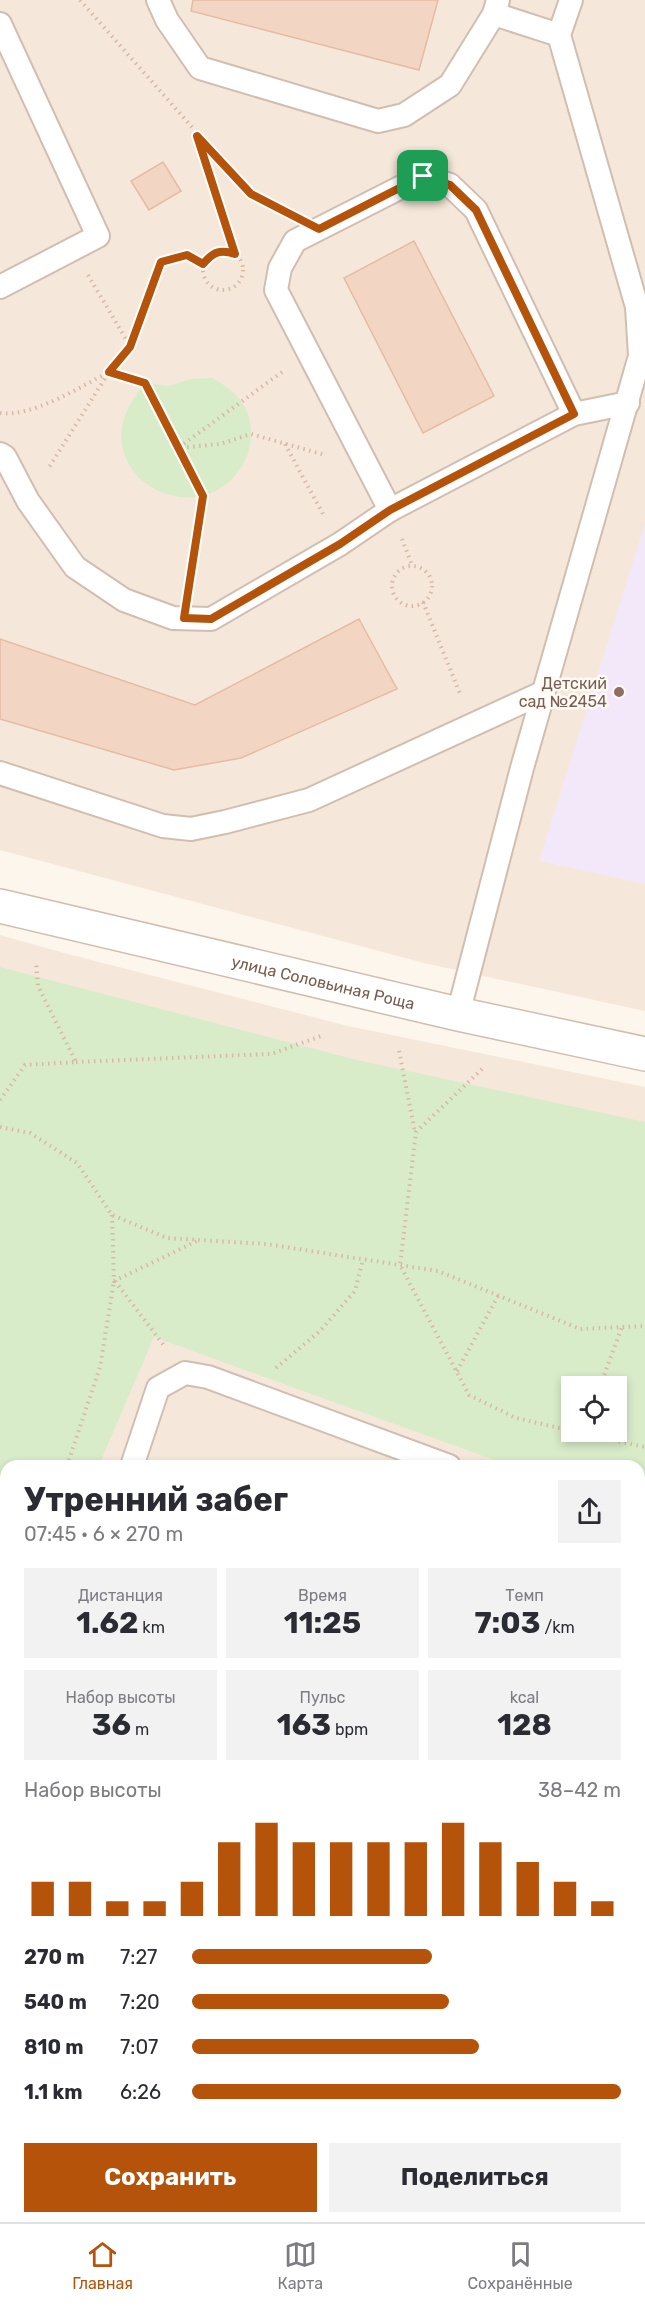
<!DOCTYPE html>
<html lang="ru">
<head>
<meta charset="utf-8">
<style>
  :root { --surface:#fff; --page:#f2f2f3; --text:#2b2b33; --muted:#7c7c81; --line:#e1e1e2; --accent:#b45309 }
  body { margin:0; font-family:Rubik,sans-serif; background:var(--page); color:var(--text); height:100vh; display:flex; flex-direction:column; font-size:22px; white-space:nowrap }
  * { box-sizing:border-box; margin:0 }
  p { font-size:20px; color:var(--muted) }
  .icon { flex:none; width:33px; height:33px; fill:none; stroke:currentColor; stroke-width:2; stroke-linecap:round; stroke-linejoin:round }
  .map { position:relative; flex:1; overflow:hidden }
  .sheet { position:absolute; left:0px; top:1460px; width:645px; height:764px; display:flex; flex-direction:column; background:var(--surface); border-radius:18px 18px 0 0; box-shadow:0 3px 9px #0003 }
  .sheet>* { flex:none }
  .fabs { position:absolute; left:561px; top:1376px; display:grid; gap:12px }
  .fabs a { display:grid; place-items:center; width:66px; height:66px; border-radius:0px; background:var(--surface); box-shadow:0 3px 9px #0003; font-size:30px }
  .pin { position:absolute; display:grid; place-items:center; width:51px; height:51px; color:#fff; margin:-26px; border-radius:12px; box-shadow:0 3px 9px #0006 }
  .round { display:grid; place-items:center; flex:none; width:63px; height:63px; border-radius:0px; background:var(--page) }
  .summary { display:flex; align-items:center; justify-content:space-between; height:102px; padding:0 24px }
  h1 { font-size:33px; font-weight:700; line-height:45px }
  .metrics { display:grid; grid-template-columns:repeat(3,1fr); gap:9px; height:102px; padding:6px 24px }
  .metrics div { display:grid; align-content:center; border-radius:0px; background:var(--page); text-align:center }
  .metrics b { font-size:30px; font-weight:700 }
  .metrics small { font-size:16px; font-weight:400 }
  .metrics p { font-size:16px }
  .chart { height:168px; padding:12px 24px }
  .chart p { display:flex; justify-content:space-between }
  .chart svg { width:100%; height:108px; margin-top:6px; stroke:var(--accent); stroke-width:6 }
  .primary-button { display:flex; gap:12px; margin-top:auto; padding:12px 24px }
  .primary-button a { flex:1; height:69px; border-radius:0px; background:var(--accent); color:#fff; font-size:24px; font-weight:700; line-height:69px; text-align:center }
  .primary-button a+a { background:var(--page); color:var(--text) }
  ul { padding:0 24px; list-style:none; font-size:20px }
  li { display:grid; grid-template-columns:96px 72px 1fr; align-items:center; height:45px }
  li i { height:15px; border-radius:8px; background:var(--accent) }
  .tab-bar { display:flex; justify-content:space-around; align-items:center; height:84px; border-top:2px solid var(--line); background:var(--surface); font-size:16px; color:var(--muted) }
  .tab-bar a { display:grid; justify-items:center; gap:3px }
  .tab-bar .active { color:var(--accent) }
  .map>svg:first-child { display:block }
</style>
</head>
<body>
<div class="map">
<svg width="645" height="2222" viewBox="0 0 645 2222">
  <rect width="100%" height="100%" fill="#fdf6ec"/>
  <!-- residential -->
  <g fill="#f5e8da" fill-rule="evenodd">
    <path d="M0 0H645V1011L428 964 0 850Z"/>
    <path d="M0 935 64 953 348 1026 645 1087V2222H0ZM572 1386H616V1431H572ZM6 1466H639V2217H6Z"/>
  </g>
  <!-- education -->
  <path fill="#f3e8fa" d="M645 524V884L539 861Z"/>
  <!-- green -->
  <g fill="#d8ecc9" fill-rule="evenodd">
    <path d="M212 378C235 390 252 407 251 435 251 452 243 468 231 480 186 523 106 480 124 419 128 405 136 395 145 383L169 386 191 379Z"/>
    <path d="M0 967 357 1060 645 1122V1515L639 1513V1466L508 1465 154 1337 99 1465 6 1466V1606L0 1605ZM572 1386H616V1431H572Z"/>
    <path d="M0 1913 6 1914V2217H48L46 2222H0Z"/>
  </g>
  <!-- building -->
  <g fill="#f3d5c3" stroke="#e6bba3" stroke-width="1.5">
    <path d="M193 0H438L419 70 191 11Z"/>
    <path d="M163 162 181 191 149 210 131 181Z"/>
    <path d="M414 241 494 396 423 433 344 278Z"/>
    <path d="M359 619 397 689 241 758 174 770 0 719V639L195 705Z"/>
  </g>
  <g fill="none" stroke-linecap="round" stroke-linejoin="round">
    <!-- lane casing -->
    <g stroke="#d1beb0" stroke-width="26">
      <g id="lane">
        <path d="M158 0 167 20 200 68 378 121 404 115 450 85 494 14 498 0"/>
        <path d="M494 14 559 35"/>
        <path d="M0 24 98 236 0 287"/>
        <path d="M0 454 5 457 28 501 75 567 124 600 173 618 211 619 340 544 390 510 574 414 628 403"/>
        <path d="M390 510 276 290 280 268 295 241 423 176 450 185 476 210 574 414"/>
        <path d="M0 773 163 826 191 829 225 822 309 800 544 692"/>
        <path d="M458 1014 522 768 640 356 637 307 559 35 571 0"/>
        <path d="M132 1466 158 1388 185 1373 208 1377 449 1466"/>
        <path d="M639 1533 645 1534"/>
        <path d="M0 1640 6 1642"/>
        <path d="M0 1857 6 1839"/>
        <path d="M0 1874 6 1876"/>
        <path d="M639 2030 645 2013"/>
        <path d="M639 2151 645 2153"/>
        <path d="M60 2222 62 2217"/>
        <path d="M380 2222 382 2217"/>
        <path d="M472 2222 473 2217"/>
        <path d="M572 2222 574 2217"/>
      </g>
    </g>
    <!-- street casing -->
    <g stroke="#d1beb0" stroke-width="36">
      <g id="street">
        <path id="s1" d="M0 906 458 1014 645 1054"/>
      </g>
    </g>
    <!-- path -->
    <g stroke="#d9b8a5" stroke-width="4" stroke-dasharray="1.5 4.5" stroke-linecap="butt">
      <path d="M80 0 251 194 284 211"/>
      <path d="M199 139 235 254"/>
      <circle cx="223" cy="270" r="20"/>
      <path d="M88 275 130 346"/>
      <path d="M282 372 178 448 220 444 251 434 325 455"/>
      <path d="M0 413C31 418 82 386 109 372L48 469"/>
      <path d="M285 444 324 516"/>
      <path d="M402 539 412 565"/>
      <circle cx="412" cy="586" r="20"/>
      <path d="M189 587 203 496 145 383 109 372 130 347 161 262 187 255 203 264"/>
      <path d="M423 602 461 696"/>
      <path d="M399 1051 415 1132"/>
      <path d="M76 1062 271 1054 324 1035"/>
      <path d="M482 1069 416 1132 400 1265 469 1395 516 1418 572 1431"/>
      <path d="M0 1100 25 1065 76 1062 38 986 36 962"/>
      <path d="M0 1127 30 1133 77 1163 112 1215 167 1238 266 1244 438 1271 580 1329 645 1326"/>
      <path d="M112 1215 114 1281 199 1240"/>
      <path d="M115 1281 165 1347"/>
      <path d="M276 1368 320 1331 355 1291 363 1259"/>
      <path d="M457 1371 498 1296"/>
      <path d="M600 1386 622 1327"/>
      <path d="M572 1431 645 1447"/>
      <path d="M67 1466 100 1367 114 1281"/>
      <path d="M0 1584 6 1586"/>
    </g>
    <!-- lane -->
    <use href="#lane" stroke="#fff" stroke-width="22"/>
    <!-- street -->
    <use href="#street" stroke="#fff" stroke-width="33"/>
  </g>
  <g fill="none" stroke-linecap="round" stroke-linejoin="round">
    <!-- route casing -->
    <g stroke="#fff" stroke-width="12">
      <path id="route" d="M197 136 251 194 319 229 423 176 450 185 476 210 574 414 390 510 340 544 211 619 184 618 203 496 145 383 109 372 130 347 161 262 187 255 203 264C213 252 220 249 235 254Z"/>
    </g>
    <!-- route -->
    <use href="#route" stroke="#b45309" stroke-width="8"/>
  </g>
  <!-- markers -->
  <circle fill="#8d6e63" stroke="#fffaf3" stroke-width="2" cx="619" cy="692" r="6"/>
  <g text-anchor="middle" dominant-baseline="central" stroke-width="5" stroke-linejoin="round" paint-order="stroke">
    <!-- education labels -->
    <g font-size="16" fill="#785e54" stroke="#fffaf3" text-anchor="end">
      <text x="607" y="683">Детский<tspan x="607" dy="18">сад №2454</tspan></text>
    </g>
    <!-- street labels -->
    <g font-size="16" fill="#7a5c4d" stroke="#fffaf3">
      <text stroke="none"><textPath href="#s1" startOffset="332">улица Соловьиная Роща</textPath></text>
    </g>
  </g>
</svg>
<div class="fabs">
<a><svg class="icon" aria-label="locate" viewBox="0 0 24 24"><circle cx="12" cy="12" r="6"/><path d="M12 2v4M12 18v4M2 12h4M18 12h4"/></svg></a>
</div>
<div class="pin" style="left:423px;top:176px;background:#1e9e55"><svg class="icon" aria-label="arrive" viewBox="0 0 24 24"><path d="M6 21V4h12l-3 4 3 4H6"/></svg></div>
<section class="sheet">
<div class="summary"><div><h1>Утренний забег</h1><p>07:45 · 6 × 270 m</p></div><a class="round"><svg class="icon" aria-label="share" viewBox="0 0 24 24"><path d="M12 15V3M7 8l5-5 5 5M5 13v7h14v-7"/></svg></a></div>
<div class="metrics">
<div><p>Дистанция</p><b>1.62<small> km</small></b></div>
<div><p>Время</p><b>11:25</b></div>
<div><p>Темп</p><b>7:03<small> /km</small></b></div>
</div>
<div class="metrics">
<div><p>Набор высоты</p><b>36<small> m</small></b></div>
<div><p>Пульс</p><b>163<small> bpm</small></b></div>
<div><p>kcal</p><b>128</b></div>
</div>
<div class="chart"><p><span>Набор высоты</span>38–42 m</p>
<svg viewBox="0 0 160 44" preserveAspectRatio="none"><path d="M5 44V30M15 44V30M25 44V38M35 44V38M45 44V30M55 44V14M65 44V6M75 44V14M85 44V14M95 44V14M105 44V14M115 44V6M125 44V14M135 44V22M145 44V30M155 44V38"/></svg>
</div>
<ul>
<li><b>270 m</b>7:27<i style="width:56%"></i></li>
<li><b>540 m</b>7:20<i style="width:60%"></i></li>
<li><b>810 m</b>7:07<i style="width:67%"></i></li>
<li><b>1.1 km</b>6:26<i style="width:100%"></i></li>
</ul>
<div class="primary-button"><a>Сохранить</a><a>Поделиться</a></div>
</section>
</div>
<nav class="tab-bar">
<a class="active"><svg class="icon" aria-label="home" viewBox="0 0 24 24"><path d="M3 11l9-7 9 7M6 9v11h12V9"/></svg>Главная</a>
<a><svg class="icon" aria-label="map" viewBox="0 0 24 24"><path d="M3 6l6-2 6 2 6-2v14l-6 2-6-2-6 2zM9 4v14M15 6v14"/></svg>Карта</a>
<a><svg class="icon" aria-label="saved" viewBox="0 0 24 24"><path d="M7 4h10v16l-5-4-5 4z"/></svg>Сохранённые</a>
</nav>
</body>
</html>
